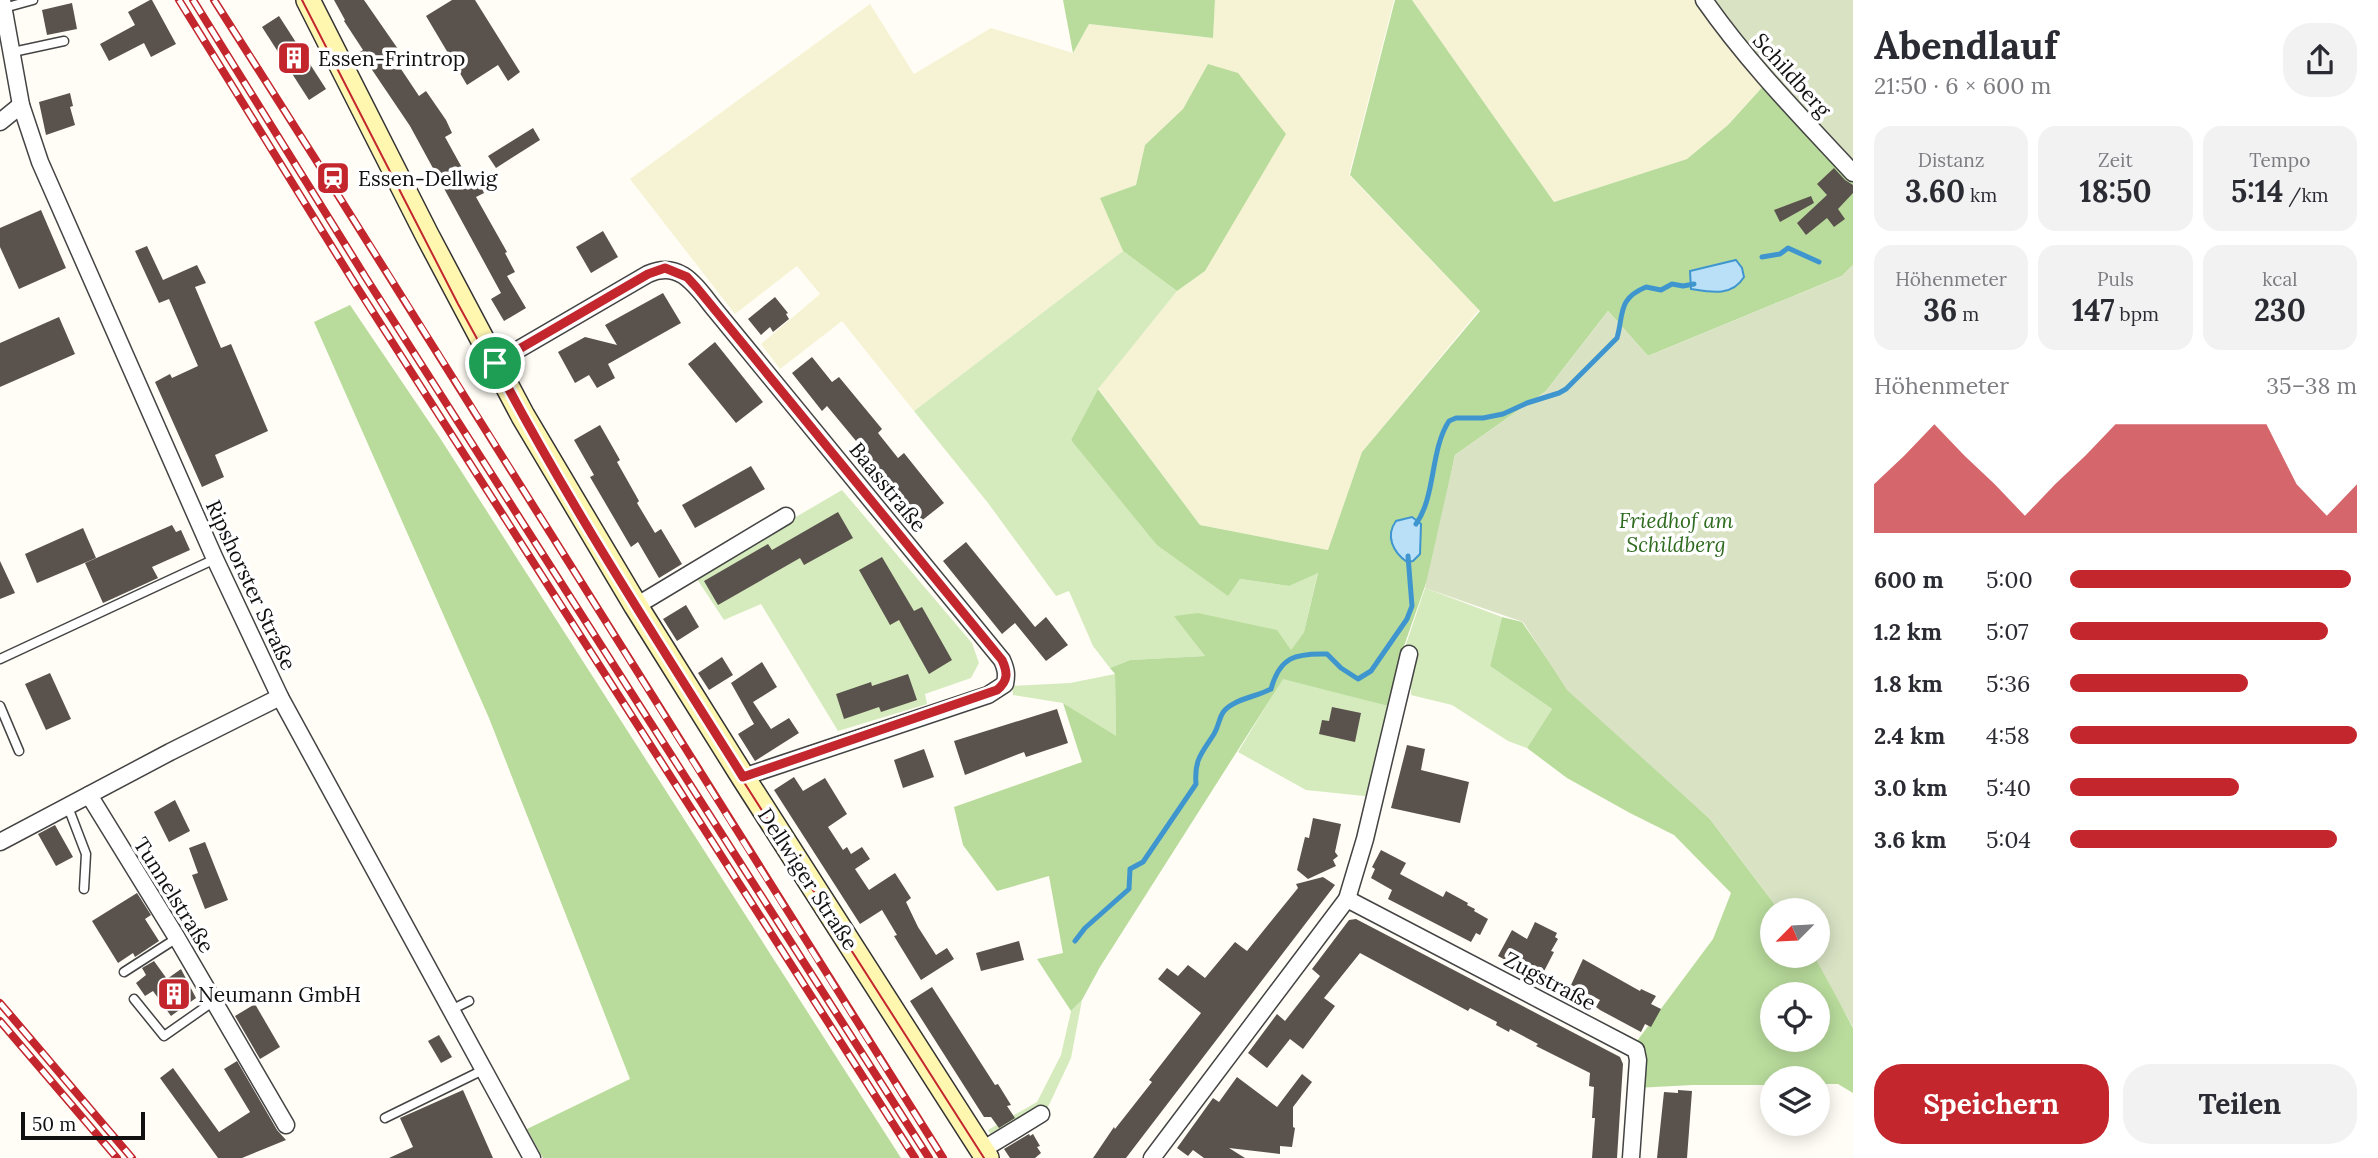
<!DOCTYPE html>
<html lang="de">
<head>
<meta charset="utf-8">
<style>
  :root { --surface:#fff; --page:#f2f2f3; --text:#2b2b33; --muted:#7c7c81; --accent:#c4262e }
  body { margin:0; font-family:Lora,serif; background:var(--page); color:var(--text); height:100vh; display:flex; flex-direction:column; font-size:26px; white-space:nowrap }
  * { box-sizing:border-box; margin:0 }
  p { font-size:23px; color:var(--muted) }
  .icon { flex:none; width:38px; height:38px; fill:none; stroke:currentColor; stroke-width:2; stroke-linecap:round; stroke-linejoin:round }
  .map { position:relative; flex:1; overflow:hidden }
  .details { display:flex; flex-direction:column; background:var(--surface); width:525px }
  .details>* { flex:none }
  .needle { width:46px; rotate:246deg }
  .tools { position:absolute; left:1760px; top:898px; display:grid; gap:14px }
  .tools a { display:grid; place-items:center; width:70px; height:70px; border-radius:50%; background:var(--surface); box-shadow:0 4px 18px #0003; font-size:35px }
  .scale { position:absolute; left:21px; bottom:18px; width:124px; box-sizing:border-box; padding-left:7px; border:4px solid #111; border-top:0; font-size:19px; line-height:24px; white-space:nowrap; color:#111; -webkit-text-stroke:5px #fff; paint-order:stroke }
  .pin { position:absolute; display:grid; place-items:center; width:60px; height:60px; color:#fff; margin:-30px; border:4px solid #fff; border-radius:50%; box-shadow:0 2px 7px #0007 }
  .round { display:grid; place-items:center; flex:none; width:74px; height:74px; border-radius:28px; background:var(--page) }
  .summary { display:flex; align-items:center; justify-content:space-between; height:119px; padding:0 21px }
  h1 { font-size:38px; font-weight:700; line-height:52px }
  .figures { display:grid; grid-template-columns:repeat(3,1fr); gap:10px; height:119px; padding:7px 21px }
  .figures div { display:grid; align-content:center; border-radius:18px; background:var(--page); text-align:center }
  .figures b { font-size:30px; font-weight:700 }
  .figures small { font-size:19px; font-weight:400 }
  .figures p { font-size:19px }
  .chart { height:196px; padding:14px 21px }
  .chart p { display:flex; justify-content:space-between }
  .chart svg { width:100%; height:126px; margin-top:7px; fill:var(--accent); opacity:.7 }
  .button { display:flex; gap:14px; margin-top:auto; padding:14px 21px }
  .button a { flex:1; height:80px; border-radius:28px; background:var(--accent); color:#fff; font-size:28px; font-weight:700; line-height:80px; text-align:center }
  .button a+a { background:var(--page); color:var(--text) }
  ul { padding:0 21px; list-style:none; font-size:23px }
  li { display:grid; grid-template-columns:112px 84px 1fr; align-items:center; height:52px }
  li i { height:18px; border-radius:9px; background:var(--accent) }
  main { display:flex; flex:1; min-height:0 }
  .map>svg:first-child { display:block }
</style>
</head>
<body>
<main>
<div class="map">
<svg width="1853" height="1158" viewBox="0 0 1853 1158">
  <rect width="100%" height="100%" fill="#fffdf5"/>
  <!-- farmland -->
  <g fill="#f6f3d4">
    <path d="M1215 0H1394L1349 175 1479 310 1362 452 1328 550 1200 525 1098 388 1177 291 1205 271 1208 65 1183 109 1145 145 1136 185 1101 198 1123 251 914 411 842 321 780 369 761 344 820 294 797 266 735 314 630 179 870 4 914 74 991 28 1073 53 1089 24 1213 38Z"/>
    <path d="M1412 0H1701L1767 82 1728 125 1687 159 1554 202Z"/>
  </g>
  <!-- green -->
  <g fill="#d5ebbd">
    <path d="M1123 251 1177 291 1098 389 1071 440 1228 595 1240 579 1289 586 1318 572 1304 632 1291 650 1175 616 1205 656 1130 660 1110 668 1093 646 1069 591 1056 596 988 503 914 411Z"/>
    <path d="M842 490 972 643 979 663 971 678 925 694 927 704 838 731 761 604 724 620 695 576Z"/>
    <path d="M1425 588 1502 617 1490 666 1552 709 1527 748 1508 741 1452 705 1411 695V671L1399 665Z"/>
    <path d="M1115 674 1116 737 1063 703 1013 695 1012 686 1070 683Z"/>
    <path d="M1283 678 1392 707 1374 797 1306 790 1238 752Z"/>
    <path d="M1082 1000 1071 1058 1048 1107 994 1140 988 1130 1037 1102 1061 1055 1071 1011Z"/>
  </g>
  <!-- forest -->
  <g fill="#b9dc9c" fill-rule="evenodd">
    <path d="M1063 0H1215L1213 38 1089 24 1073 53Z"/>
    <path d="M1395 0H1412L1554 202 1687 159 1728 125 1767 82 1853 179V265L1842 276 1648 356 1608 311 1546 391 1455 455 1432 566 1403 649 1392 707 1283 679 1100 967 1082 1000 1071 1011 1037 959 1063 953 1049 876 997 891 963 845 954 807 1082 762 1063 703 1116 736 1115 674 1110 668 1130 660 1205 656 1174 616 1198 613 1277 630 1291 650 1304 632 1318 573 1289 586 1240 579 1228 596 1157 545 1071 440 1098 389 1200 525 1328 550 1362 452 1480 311 1350 175Z"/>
    <path d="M1208 64 1238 73 1286 134 1205 271 1177 291 1123 251 1100 198 1136 185 1145 145 1183 109Z"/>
    <path d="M350 305 440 438 901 1158H543L527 1129 630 1079 489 718 314 322Z"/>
    <path d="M1502 617 1522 622 1568 689 1710 819 1779 910H1773V956H1814L1820 964 1853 1028V1093L1838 1084H1818V1078H1773V1085H1693L1635 1088 1637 1041 1713 939 1731 893 1674 835 1630 813 1567 778 1527 748 1552 709 1490 666ZM1773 994H1818V1040H1773Z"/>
  </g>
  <!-- cemetery -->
  <g fill="#d9e3c4">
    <path d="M1706 0H1853V178Z"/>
    <path d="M1853 265V1027L1814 956H1818V910H1779L1710 819 1567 690 1523 622 1425 588 1455 455 1546 391 1608 311 1648 356 1842 276Z"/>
  </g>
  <!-- water -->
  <g fill="#b9e0f7" stroke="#3f96cf" stroke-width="2">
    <path d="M1736 260 1742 268 1744 277C1732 297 1710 292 1691 289L1690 271Z"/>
    <path d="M1412 517 1421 524 1420 554 1413 561 1407 562C1393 552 1385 536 1396 521Z"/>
  </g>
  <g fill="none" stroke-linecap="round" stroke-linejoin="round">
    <!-- stream -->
    <g stroke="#3f96cf" stroke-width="5">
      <path d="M1762 257 1780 254 1788 248 1819 262"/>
      <path d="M1416 524C1436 496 1430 450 1449 421L1456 418H1483L1503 414 1527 403 1559 393 1566 389 1617 338C1624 314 1617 299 1646 287L1661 290 1672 284 1683 286 1694 284"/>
      <path d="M1075 941 1085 928 1129 889 1130 869 1143 862 1196 784C1194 759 1202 753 1214 734 1222 720 1217 712 1235 703 1246 697 1260 695 1271 689 1280 657 1295 653 1327 654L1341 668 1358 679 1371 671 1407 619 1412 606 1408 556"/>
    </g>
  </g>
  <!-- building -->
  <g fill="#5a524d">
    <path d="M150 0H152L176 44 151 57 144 43 109 61 100 44 135 25 128 12Z"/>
    <path d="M334 0H364L398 49 391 54 419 96 426 91 446 120 452 133 445 137 471 184 478 180 484 193 476 197 507 252 505 253 515 272 507 276 526 308 504 321 491 299 501 293 410 126 360 52 363 50 344 21 345 20Z"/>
    <path d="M452 0H475L520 72 508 81 498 65 467 85 426 16Z"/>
    <path d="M72 3 77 29 47 35 42 10Z"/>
    <path d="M279 16 326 89 309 100 262 27Z"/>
    <path d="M70 93 73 106 70 107 75 125 46 135 39 102Z"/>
    <path d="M533 128 540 140 496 168 488 156Z"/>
    <path d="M1834 168 1845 180 1853 185V193L1838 209 1845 219 1834 227 1827 218 1806 235 1797 223 1827 195 1817 184Z"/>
    <path d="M1811 196 1814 203 1780 222 1774 210Z"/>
    <path d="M41 210 66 268 19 289 0 247V228Z"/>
    <path d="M603 231 618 257 591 273 576 247Z"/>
    <path d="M147 246 163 280 197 265 206 283 195 287 221 348 231 344 268 431 215 455 224 477 202 487 155 382 170 374 172 378 198 366 169 299 159 303 135 251Z"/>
    <path d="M663 293 681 323 608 364 615 378 597 388 589 375 575 383 558 352 585 337 617 345 605 325Z"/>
    <path d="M775 297 788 313 786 314 789 319 773 332 770 327 761 335 748 319Z"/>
    <path d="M59 317 75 354 0 387V343Z"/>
    <path d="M715 342 763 402 736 423 688 364Z"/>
    <path d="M812 357 832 382 839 377 882 429 878 433 898 458 904 453 944 503 915 526 855 451 861 447 827 406 822 411 792 373Z"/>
    <path d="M600 425 620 460 617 462 639 501 637 503 655 533 661 529 682 564 659 578 638 542 631 547 590 477 594 475 574 440Z"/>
    <path d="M751 466 765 489 695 528 682 505Z"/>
    <path d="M838 512 853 538 804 565 800 558 718 605 704 581 768 544 772 550Z"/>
    <path d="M172 525 176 532 181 530 190 550 152 567 158 578 103 603 85 563Z"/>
    <path d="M83 528 96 558 37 583 25 554Z"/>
    <path d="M966 542 1035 627 1046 617 1068 645 1046 661 1015 623 1002 634 943 561Z"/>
    <path d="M882 557 914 611 922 607 952 660 929 674 899 620 890 625 859 570Z"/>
    <path d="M0 561 15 593 0 599Z"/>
    <path d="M686 605 699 627 677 641 663 619Z"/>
    <path d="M722 657 733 675 709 690 698 673Z"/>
    <path d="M762 662 777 687 753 702 771 729 789 718 799 733 755 761 738 734 754 724 731 683Z"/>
    <path d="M50 673 71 719 46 730 25 684Z"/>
    <path d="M908 674 917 700 881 712 879 707 844 719 836 694 871 682 872 686Z"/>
    <path d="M1332 707 1361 713 1355 742 1319 734 1322 720 1329 721Z"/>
    <path d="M1057 709 1068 743 1026 757 1024 752 965 775 954 741Z"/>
    <path d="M1407 745 1425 749 1421 770 1469 782 1460 823 1391 808Z"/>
    <path d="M924 749 934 777 903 788 894 760Z"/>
    <path d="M794 777 803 791 825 778 847 814 828 827 843 850 847 847 851 854 862 847 870 859 855 869 869 890 895 873 911 898 906 902 918 927 936 955 947 948 954 959 921 980 894 936 897 935 882 910 860 924 774 790Z"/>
    <path d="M175 800 190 831 169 842 154 812Z"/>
    <path d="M1313 818 1341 824 1335 852 1338 856 1333 860 1336 866 1308 879 1297 870 1305 837 1309 838Z"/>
    <path d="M55 825 73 857 56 866 38 834Z"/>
    <path d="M205 842 228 900 205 909 192 875 198 873 189 848Z"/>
    <path d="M1381 850 1406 863 1400 874 1443 897 1446 891 1468 903 1467 905 1475 909 1474 911 1488 919 1480 935 1476 933 1471 942 1388 899 1392 890 1371 878 1375 869 1372 867Z"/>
    <path d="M1323 877 1335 885 1126 1158H1093L1114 1127 1115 1129 1152 1082 1149 1080 1201 1013 1158 979 1167 968 1178 976 1188 965 1205 978 1235 942 1247 951 1298 888 1296 884Z"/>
    <path d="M137 893 151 915 145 919 159 941 135 957 133 953 118 963 92 921Z"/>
    <path d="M1356 919 1620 1057 1623 1064 1617 1158H1592L1595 1118H1592L1594 1087 1589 1086 1590 1073 1536 1046 1538 1044 1510 1029 1509 1032 1496 1025 1497 1022 1470 1008 1468 1011 1360 953 1324 998 1335 1006 1303 1049 1290 1039 1267 1068 1248 1053 1277 1014 1285 1021 1320 976 1312 969 1349 920Z"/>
    <path d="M1535 922 1557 933 1555 937 1558 939 1551 951 1554 952 1540 979 1498 956 1512 930 1527 939Z"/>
    <path d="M1019 941 1024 960 981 971 976 953Z"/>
    <path d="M1583 959 1640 991 1641 989 1656 996 1651 1004 1661 1009 1651 1027 1645 1024 1641 1032 1600 1010 1596 1007 1600 1000 1571 985Z"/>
    <path d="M154 961 167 979 181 969 196 998 171 1016 153 991 145 996 136 983 146 975 142 968Z"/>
    <path d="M932 987 995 1085 998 1084 1011 1105 1007 1106 1015 1118 999 1128 991 1117H984L910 1001Z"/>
    <path d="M255 1004 280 1047 260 1059 235 1016Z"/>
    <path d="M439 1035 452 1057 441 1063 428 1041Z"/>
    <path d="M237 1061 277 1130 286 1140 242 1158H218L160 1078 173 1068 219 1132 250 1112 224 1069Z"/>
    <path d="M1302 1074 1312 1082 1293 1107V1127L1295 1128 1292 1147 1280 1146V1154L1229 1148 1245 1158H1204L1193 1150 1188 1156 1177 1148 1213 1098 1219 1102 1237 1077 1277 1107Z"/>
    <path d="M463 1090 493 1158H389L413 1147 400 1118Z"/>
    <path d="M1678 1090 1692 1091 1687 1158H1657L1664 1092 1678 1093Z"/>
    <path d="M1029 1134 1030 1136 1033 1134 1040 1146 1037 1147 1041 1153 1035 1158H1010L1004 1149Z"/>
  </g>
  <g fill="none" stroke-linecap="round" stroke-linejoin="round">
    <!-- service casing -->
    <g stroke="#444" stroke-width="11">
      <g id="service">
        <path d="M4 8 33 0"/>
        <path d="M13 52 64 41"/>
        <path d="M0 659 215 559"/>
        <path d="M0 706 19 751"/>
        <path d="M68 807 86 854 84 889"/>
        <path d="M124 972 177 938"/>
        <path d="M134 999 164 1036 214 1001"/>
        <path d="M451 1010 469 1001"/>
        <path d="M385 1118 483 1070"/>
      </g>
    </g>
    <!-- minor casing -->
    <g stroke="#444" stroke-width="19">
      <g id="minor">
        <path d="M2 0 21 105 40 162 215 559 280 697 532 1158"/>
        <path d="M1704 0C1748 63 1801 117 1853 173"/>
        <path d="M0 122 21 105"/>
        <path d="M495 363 648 274C681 259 697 288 716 311L1002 660C1006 669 1007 674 1005 684L988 695 743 777"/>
        <path d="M636 606 786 516"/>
        <path d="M89 795 177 938 286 1125"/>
        <path d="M0 842 170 752 280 697"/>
        <path d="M1347 899 1636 1050 1638 1060 1631 1158"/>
        <path d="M982 1150 1041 1114"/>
        <path d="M1152 1158 1347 899 1365 839 1409 654"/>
      </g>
    </g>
    <!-- secondary casing -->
    <g stroke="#333" stroke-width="26">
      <path id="secondary" d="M308 0 427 235 523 416 636 606 743 777 987 1158"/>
    </g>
    <!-- service -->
    <use href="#service" stroke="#fff" stroke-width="8"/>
    <!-- minor -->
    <use href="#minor" stroke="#fff" stroke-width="16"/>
    <!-- secondary -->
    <use href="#secondary" stroke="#fff6b0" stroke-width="23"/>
    <!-- tram -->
    <path stroke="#c4262e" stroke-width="2" d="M302 0 458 304 521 419 733 765 984 1158"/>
    <!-- rail casing -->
    <g stroke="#c4262e" stroke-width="8">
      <g id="rail">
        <path d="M179 0 355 284 915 1158"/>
        <path d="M193 0 366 278 929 1158"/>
        <path d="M214 0C460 384 698 773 943 1158"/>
        <path d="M0 1003 132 1158"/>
        <path d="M0 1021 117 1158"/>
      </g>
    </g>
    <!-- rail -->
    <use href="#rail" stroke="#fff" stroke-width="5" stroke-dasharray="16" stroke-linecap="butt"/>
  </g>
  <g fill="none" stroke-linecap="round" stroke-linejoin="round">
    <!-- route casing -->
    <g stroke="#fff" stroke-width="14">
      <path id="route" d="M665 268 687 277 697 288 1002 660C1008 673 1008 681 997 690L743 777C658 641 569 505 495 363L648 274Z"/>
    </g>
    <!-- route -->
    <use href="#route" stroke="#c4262e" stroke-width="9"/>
  </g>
  <!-- icons -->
  <defs>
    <g id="building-square" transform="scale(1.75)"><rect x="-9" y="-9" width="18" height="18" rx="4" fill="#c4262e" stroke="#fff"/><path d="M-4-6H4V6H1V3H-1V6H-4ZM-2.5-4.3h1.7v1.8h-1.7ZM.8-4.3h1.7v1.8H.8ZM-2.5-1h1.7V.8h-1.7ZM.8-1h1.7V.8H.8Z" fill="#fff"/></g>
    <g id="station-square" transform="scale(1.75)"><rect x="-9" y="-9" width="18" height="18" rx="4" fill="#c4262e" stroke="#fff"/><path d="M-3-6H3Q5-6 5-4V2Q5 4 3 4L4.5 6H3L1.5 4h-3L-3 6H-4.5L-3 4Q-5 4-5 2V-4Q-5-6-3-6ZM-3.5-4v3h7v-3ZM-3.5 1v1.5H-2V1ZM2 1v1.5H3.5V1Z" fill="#fff"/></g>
  </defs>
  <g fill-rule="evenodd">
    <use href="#building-square" x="294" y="58"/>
    <use href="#station-square" x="333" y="178"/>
    <use href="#building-square" x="174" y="994"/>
  </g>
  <g text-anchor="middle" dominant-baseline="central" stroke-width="7" stroke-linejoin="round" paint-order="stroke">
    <!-- poi labels -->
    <g font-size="21" fill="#111" stroke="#fff" text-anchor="start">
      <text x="318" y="58">Essen-Frintrop</text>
      <text x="358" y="178">Essen-Dellwig</text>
      <text x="198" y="994">Neumann GmbH</text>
    </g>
    <!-- street labels -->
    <g font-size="21" fill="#111" stroke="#fff">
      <text transform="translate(1792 75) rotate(48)">Schildberg</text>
      <text transform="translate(888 487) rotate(51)">Baasstraße</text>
      <text transform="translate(251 585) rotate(65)">Ripshorster Straße</text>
      <text transform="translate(808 879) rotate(57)">Dellwiger Straße</text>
      <text transform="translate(174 895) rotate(58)">Tunnelstraße</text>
      <text transform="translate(1550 981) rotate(28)">Zugstraße</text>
    </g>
    <!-- park labels -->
    <g font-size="21" font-style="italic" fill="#2f6b1f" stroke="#fff">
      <text x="1676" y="520">Friedhof am<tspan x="1676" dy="24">Schildberg</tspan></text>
    </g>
  </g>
</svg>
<div class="tools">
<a><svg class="needle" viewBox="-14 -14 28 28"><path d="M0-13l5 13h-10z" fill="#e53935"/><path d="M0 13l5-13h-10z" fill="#7c7c81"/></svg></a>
<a><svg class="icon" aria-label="locate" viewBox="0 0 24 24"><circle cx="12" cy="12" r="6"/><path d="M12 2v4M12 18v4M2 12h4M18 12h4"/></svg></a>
<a><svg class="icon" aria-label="layers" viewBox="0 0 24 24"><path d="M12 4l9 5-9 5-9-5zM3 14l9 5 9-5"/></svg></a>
</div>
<div class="scale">50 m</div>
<div class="pin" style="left:495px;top:363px;background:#1e9e55"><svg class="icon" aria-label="arrive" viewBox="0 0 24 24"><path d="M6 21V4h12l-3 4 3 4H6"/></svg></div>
</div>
<section class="details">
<div class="summary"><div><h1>Abendlauf</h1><p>21:50 · 6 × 600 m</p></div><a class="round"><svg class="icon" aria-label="share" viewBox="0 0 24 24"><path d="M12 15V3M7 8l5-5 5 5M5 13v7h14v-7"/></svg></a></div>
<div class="figures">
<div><p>Distanz</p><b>3.60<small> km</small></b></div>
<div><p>Zeit</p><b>18:50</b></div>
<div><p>Tempo</p><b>5:14<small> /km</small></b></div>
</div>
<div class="figures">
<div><p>Höhenmeter</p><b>36<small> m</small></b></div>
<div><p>Puls</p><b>147<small> bpm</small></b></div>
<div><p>kcal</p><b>230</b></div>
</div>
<div class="chart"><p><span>Höhenmeter</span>35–38 m</p>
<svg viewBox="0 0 160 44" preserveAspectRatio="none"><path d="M0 44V27L10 17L20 6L30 17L40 27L50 38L60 27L70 17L80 6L90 6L100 6L110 6L120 6L130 6L140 27L150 38L160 27V44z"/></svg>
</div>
<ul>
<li><b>600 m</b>5:00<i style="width:98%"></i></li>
<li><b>1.2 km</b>5:07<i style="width:90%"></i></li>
<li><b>1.8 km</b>5:36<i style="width:62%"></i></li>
<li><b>2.4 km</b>4:58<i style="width:100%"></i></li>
<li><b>3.0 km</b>5:40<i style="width:59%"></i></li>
<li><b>3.6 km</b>5:04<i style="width:93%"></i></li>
</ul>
<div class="button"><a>Speichern</a><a>Teilen</a></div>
</section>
</main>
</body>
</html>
